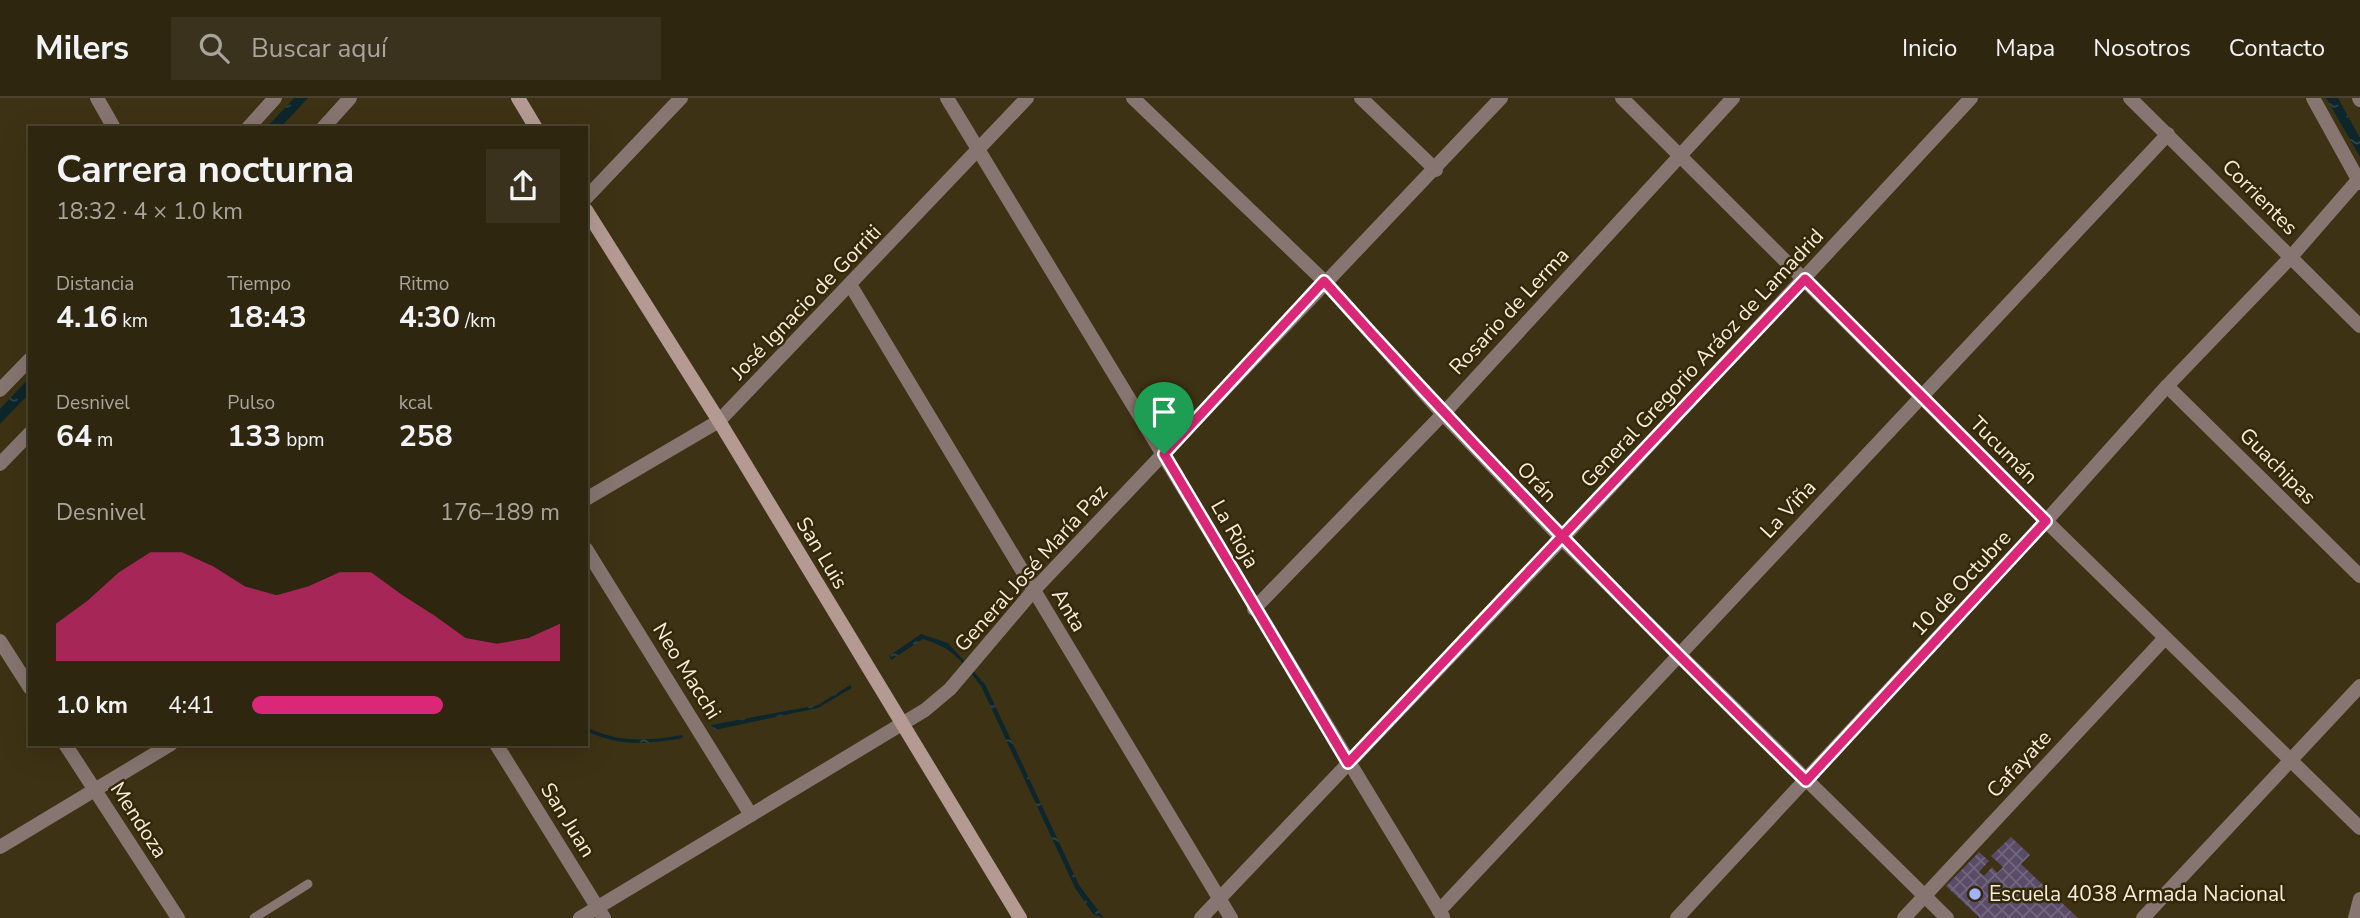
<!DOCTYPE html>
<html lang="es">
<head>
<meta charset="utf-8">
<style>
  :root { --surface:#2e260f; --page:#3a321d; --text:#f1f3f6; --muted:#a7a59e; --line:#49432f; --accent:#db2777 }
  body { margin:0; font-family:"Nunito Sans",sans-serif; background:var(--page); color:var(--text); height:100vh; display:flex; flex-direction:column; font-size:26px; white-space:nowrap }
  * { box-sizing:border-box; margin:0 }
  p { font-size:23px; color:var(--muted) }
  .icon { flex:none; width:38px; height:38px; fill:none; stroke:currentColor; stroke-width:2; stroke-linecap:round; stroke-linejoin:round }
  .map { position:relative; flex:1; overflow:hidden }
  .side { position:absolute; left:28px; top:28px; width:560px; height:620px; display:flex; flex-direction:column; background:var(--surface); border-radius:0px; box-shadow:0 7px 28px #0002,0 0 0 2px var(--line) }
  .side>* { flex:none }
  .pin { position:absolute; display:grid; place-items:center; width:60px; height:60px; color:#fff; margin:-72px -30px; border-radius:50% 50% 50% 0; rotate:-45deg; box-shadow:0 0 7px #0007 }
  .pin .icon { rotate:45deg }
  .round { display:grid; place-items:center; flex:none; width:74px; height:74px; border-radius:0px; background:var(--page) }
  .overview { display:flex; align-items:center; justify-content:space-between; height:119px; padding:0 28px }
  h1 { font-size:38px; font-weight:700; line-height:52px }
  .figures { display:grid; grid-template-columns:repeat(3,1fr); gap:10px; height:119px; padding:7px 28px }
  .figures div { display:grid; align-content:center }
  .figures b { font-size:30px; font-weight:700 }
  .figures small { font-size:19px; font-weight:400 }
  .figures p { font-size:19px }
  .chart { height:196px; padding:14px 28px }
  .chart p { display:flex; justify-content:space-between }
  .chart svg { width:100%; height:126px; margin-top:7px; fill:var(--accent); opacity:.7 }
  ul { padding:0 28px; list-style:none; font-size:23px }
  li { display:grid; grid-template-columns:112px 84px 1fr; align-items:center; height:52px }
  li i { height:18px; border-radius:9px; background:var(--accent) }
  header { display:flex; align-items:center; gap:42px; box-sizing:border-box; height:98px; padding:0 35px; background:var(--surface); border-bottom:2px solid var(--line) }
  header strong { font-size:33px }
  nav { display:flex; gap:38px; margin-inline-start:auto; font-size:24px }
  .search { width:490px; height:63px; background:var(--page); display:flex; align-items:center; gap:18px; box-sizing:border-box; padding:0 24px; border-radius:0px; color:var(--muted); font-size:26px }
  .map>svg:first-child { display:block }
</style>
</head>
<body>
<header>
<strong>Milers</strong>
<div class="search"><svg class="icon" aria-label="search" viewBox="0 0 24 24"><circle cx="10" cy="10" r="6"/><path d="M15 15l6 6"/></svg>Buscar aquí</div>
<nav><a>Inicio</a><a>Mapa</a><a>Nosotros</a><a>Contacto</a></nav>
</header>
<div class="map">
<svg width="2360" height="820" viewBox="0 0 2360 820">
  <defs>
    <pattern id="water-ripples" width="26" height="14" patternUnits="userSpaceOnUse" patternTransform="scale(1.75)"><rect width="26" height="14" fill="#0d262c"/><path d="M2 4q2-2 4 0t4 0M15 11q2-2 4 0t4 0" fill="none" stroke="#31464a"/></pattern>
    <pattern id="building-cross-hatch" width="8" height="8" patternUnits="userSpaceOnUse" patternTransform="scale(1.75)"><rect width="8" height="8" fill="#5a4c68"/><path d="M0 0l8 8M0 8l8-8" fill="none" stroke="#72667d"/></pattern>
  </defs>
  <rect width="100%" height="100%" fill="#3e3214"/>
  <!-- water -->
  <g fill="url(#water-ripples)">
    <path d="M294 0H308L280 30H266Z"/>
    <path d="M2326 0H2338L2360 40V59Z"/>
    <path d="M30 279V295L0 326V311Z"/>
    <path d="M921 536 948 545 985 586 1079 787 1104 820 1093 816 1075 790 981 588C961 563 955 551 923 541L891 562 889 558Z"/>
    <path d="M850 587 852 590 818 610 715 632 711 627 818 607Z"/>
    <path d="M586 629C620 645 647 643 682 637L683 640C648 646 620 649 586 633Z"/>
  </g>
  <!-- building -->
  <path fill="url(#building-cross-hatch)" d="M2011 739 2030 757 2021 766 2078 820H1980L1946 788 1979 754 1989 763 1979 774 1984 778 1992 769 1997 775 2003 769 1991 758Z"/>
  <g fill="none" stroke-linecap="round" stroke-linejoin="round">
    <!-- lane -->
    <path stroke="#867570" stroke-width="9" d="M254 820 308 786"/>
    <!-- street -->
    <g stroke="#867570" stroke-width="14">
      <path d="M97 0 114 30"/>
      <path d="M947 0 1443 819"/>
      <path d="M1133 0 1324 183 1443 316 1562 441 1947 820"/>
      <path d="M1361 0 1436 72"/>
      <path d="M1622 0 2046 423 2360 730"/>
      <path d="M2130 0 2360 228"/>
      <path d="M2313 0 2360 85"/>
      <path d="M2359 0 2360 2"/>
      <path d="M248 30 275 0"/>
      <path d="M323 30 350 0"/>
      <path d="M586 100 681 0"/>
      <path d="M851 188 1231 820"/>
      <path d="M2167 288 2360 478"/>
      <path d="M0 292 30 261"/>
      <path d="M0 366 30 335"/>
      <path d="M586 401 719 323 1027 0"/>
      <path d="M586 451 751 717"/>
      <path d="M1254 511 1443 316 1733 0"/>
      <path d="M0 543 30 590"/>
      <path d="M65 646 178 820"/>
      <path d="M496 646 604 820"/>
      <path d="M0 749 171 646"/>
      <path d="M1439 813 2168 36"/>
      <path d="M580 820 925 612 950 591 1033 493 1501 0"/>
      <path d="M1201 820 1562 441 1971 0"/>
      <path d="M1677 820 2046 423 2167 288 2290 160 2357 83"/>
      <path d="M1904 820 2165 540"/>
      <path d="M2143 820 2360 588"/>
      <path d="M2355 820 2360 801"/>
    </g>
    <!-- secondary -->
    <g stroke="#b49a92" stroke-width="14">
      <path d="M518 0 536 30"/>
      <path d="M586 112 719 323 1020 820"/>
    </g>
  </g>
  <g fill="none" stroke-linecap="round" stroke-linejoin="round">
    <!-- route casing -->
    <g stroke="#fff" stroke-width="14">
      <path id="route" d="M1164 356 1324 183C1479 356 1640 521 1806 683L2046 423 1805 181 1348 665 1164 356"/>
    </g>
    <!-- route -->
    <use href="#route" stroke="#db2777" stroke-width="9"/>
  </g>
  <!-- markers -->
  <circle fill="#a3b2fd" stroke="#342809" stroke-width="2.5" cx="1975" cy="796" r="7"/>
  <g text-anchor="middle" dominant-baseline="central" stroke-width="5" stroke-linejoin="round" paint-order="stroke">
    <!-- street labels -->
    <g font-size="21" fill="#f5eedc" stroke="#342809">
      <text transform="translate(2260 99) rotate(45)">Corrientes</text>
      <text transform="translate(806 204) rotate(-46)">José Ignacio de Gorriti</text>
      <text transform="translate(1509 213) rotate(-47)">Rosario de Lerma</text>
      <text transform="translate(1702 260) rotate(-47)">General Gregorio Aráoz de Lamadrid</text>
      <text transform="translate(2004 352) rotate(45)">Tucumán</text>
      <text transform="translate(2278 368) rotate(45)">Guachipas</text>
      <text transform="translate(1537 384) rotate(46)">Orán</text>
      <text transform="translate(1788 411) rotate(-47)">La Viña</text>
      <text transform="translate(1235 436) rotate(60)">La Rioja</text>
      <text transform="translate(822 455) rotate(59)">San Luis</text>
      <text transform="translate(1031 470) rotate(-48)">General José María Paz</text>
      <text transform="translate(1961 485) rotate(-47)">10 de Octubre</text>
      <text transform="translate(1069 512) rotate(59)">Anta</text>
      <text transform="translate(687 573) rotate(58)">Neo Macchi</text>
      <text transform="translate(2019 666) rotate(-47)">Cafayate</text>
      <text transform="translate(139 722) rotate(57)">Mendoza</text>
      <text transform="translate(568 722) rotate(58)">San Juan</text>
    </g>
    <!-- poi labels -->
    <g font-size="21" fill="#f5eedc" stroke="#342809" text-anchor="start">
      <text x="1989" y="796">Escuela 4038 Armada Nacional</text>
    </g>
  </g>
</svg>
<div class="pin" style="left:1164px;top:356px;background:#1e9e55"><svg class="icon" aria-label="arrive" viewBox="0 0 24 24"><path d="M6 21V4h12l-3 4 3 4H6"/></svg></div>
<section class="side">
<div class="overview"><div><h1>Carrera nocturna</h1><p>18:32 · 4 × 1.0 km</p></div><a class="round"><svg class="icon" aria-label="share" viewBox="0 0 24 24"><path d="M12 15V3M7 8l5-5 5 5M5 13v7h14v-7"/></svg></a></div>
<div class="figures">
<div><p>Distancia</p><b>4.16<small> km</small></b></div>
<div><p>Tiempo</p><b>18:43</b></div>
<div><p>Ritmo</p><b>4:30<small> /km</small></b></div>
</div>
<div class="figures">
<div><p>Desnivel</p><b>64<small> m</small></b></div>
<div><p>Pulso</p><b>133<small> bpm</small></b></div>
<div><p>kcal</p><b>258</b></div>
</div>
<div class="chart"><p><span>Desnivel</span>176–189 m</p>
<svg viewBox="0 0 160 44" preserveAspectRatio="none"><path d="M0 44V31L10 23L20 13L30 6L40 6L50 11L60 18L70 21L80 18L90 13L100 13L110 21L120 28L130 36L140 38L150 36L160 31V44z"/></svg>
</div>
<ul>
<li><b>1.0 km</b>4:41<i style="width:62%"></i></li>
</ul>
</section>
</div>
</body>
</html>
